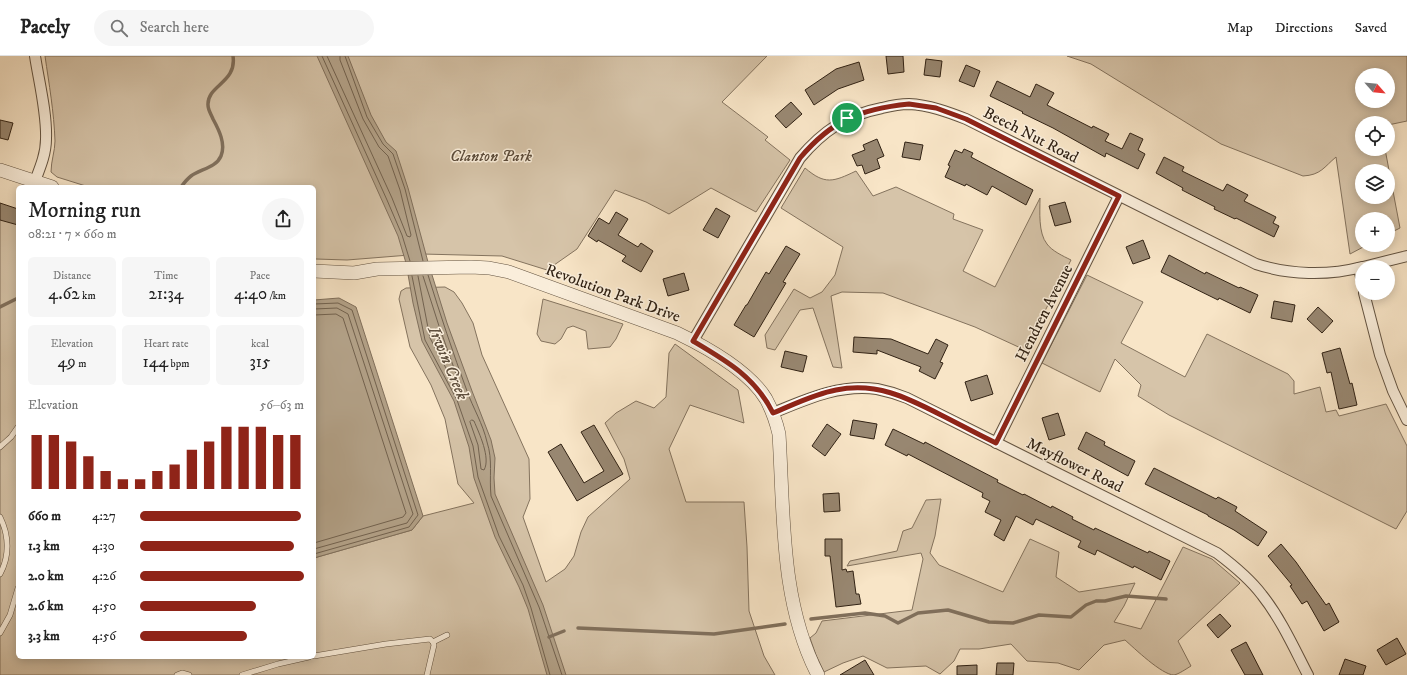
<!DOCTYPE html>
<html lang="en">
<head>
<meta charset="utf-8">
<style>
  :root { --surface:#fff; --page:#f6f6f6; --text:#222; --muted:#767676; --line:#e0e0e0; --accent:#8f2418 }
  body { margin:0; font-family:"IM FELL DW Pica",serif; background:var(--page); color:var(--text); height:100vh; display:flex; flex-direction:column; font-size:15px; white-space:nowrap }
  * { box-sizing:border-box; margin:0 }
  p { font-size:13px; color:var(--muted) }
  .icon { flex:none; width:22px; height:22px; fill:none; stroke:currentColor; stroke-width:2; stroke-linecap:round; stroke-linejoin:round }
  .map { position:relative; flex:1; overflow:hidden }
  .details { position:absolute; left:16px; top:129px; width:300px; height:474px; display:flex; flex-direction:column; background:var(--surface); border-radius:6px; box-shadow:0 2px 10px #0003 }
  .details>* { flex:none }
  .needle { width:26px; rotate:117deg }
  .fabs { position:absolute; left:1355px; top:12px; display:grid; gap:8px }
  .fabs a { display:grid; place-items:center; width:40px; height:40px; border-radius:50%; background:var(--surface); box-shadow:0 2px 10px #0003; font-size:20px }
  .pin { position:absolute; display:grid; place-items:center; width:34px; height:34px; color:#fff; margin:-17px; border:2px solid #fff; border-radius:50%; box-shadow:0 1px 4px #0007 }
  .round { display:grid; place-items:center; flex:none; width:42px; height:42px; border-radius:21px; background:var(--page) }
  .overview { display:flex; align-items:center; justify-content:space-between; height:68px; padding:0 12px }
  h1 { font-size:22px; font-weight:600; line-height:30px }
  .metrics { display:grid; grid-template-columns:repeat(3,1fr); gap:6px; height:68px; padding:4px 12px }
  .metrics div { display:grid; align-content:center; border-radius:6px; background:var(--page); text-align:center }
  .metrics b { font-size:17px; font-weight:600 }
  .metrics small { font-size:11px; font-weight:400 }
  .metrics p { font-size:11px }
  .chart { height:112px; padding:8px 12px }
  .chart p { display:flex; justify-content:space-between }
  .chart svg { width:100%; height:72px; margin-top:4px; stroke:var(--accent); stroke-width:6 }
  ul { padding:0 12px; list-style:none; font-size:13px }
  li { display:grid; grid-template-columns:64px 48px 1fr; align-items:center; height:30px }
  li i { height:10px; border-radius:5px; background:var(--accent) }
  header { display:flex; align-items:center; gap:24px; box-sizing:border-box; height:56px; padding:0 20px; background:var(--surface); border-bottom:1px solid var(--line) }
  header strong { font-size:19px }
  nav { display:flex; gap:22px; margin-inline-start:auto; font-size:14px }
  .search { width:280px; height:36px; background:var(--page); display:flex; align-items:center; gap:10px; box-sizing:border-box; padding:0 14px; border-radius:22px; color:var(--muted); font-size:15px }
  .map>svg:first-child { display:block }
</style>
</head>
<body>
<header>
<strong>Pacely</strong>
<div class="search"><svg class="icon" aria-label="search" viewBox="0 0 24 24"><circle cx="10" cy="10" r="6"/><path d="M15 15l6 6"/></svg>Search here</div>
<nav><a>Map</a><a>Directions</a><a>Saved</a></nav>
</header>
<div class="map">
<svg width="1407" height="619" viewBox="0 0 1407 619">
  <rect width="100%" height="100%" fill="#f8e5c7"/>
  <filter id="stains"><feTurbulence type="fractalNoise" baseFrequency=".005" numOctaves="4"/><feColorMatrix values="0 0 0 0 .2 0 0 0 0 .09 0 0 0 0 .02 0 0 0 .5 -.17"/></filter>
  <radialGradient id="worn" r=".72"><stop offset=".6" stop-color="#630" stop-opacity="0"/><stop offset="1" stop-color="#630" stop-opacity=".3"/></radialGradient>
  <!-- green -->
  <g fill="#d6c4a9" stroke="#84735e" fill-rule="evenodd">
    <path d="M45 0H767L722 46 768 81 765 84 790 104 756 156 711 132 669 158 646 146 615 134 577 193 547 214 502 200 422 198 347 204 316 203H314V131H89L57 121 51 116C51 105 55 95 55 85 54 56 49 28 45 0Z"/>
    <path d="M1067 0H1407V65L1388 69V67H1362V93H1385L1400 172 1388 178V163H1362V189H1367L1350 198 1336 101C1324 111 1321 119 1303 120L1221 88 1091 8ZM1362 19H1388V45H1362ZM1362 115H1388V141H1362Z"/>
    <path d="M805 112C825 129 833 126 856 115L873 140 896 131 954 158 953 163 983 174 963 215 995 231 1040 142C1040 155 1038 177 1047 188 1052 195 1063 200 1071 204L1025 294 975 271 883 237 842 236 831 240 842 312 833 311 813 252 800 254 775 294 767 292 765 279 794 233 810 242 822 236 835 219 843 191 781 152Z"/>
    <path d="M0 156 18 160V601H314V502L412 474 423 460 474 447 458 428 445 363 431 329 410 291 399 243 401 235 406 232 445 231 454 236 462 247 473 267 482 299 529 403 530 443 523 461 546 526 565 513 574 500 581 476 588 461 630 423 624 403 605 367 616 357 636 345 654 352 666 341 669 297 675 288 738 334 744 367 690 349 669 393 686 446H744L747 491 749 555 764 600 775 619H0Z"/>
    <path d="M1087 219 1143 246 1121 287 1185 321 1207 278 1288 318 1294 325V338L1320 331 1326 356 1336 354 1339 360 1386 348 1407 390V455L1396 473 1169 359 1138 340 1141 329 1115 303 1100 336 1042 307Z"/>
    <path d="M543 243 623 268 616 283 610 291 588 293 586 275 573 270 567 272 561 283 555 288 541 285 537 278Z"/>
    <path d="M941 443 935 480 930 497 939 509 1003 536 1030 483 1059 496 1056 521 1079 536 1135 527 1124 550 1114 566 1141 573 1183 491 1212 503 1240 527 1178 585 1191 610C1186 613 1179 618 1174 619 1162 619 1134 592 1125 584L1104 589 1079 614 1058 607 1027 605 1011 588 979 593H960L954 605 940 618 926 610 887 612 863 600 843 607 824 616 816 599 810 582 816 577 822 565 912 554 923 503 921 497 847 510 850 505 897 495 903 475 912 472 926 444Z"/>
  </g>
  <!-- water -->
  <g fill="#b4a38a" stroke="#806f5b">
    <path d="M317 0H348L371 59 386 86 396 95 408 132 428 206 447 267 472 335 491 384 495 402 494 422 495 438 543 549 566 619H547L528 553 519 531 495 481 474 422 469 391 454 345 422 285 413 247 406 207 398 180Z"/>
    <path d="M339 242 356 251 423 460 412 474 314 502V244Z"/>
  </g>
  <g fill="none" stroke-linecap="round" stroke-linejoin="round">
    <!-- shore -->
    <g stroke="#72624f" stroke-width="1">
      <path d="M322 0 387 144 402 179 410 205"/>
      <path d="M327 0 392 142 407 180 410 181 411 179 400 134 388 100 379 91 363 63 340 4V0"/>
      <path d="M345 0 367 61 383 88 393 98 405 133 423 205"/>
      <path d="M428 219C440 258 453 297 467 335 473 352 483 368 487 386 493 404 489 421 491 440L539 551 562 619"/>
      <path d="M412 220 425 284 457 344 473 390 478 421 499 480 523 529 531 552 550 619"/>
      <path d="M418 220 430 282 456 331 459 332 460 329 439 270 423 220"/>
      <path d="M314 248 338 247 352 254 418 459 409 471 314 498"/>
      <path d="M314 253 337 252 348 258 413 458 407 467 314 493"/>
      <path d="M314 259 336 258 343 262 406 457 403 461 314 487"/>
      <path d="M472 364 474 365C479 377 491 402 484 414L481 413 478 389 470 366Z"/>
    </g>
    <!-- stream -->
    <g stroke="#806f5b" stroke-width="3.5">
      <path d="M181 131C184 127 187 123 191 120 200 113 216 112 221 100 226 88 219 74 213 63 211 58 208 54 208 49 207 29 237 27 233 0"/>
      <path d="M0 251 18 242"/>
      <path d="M811 563 865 557 885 560 898 567 918 557 948 554 989 566 1013 567 1039 559 1071 561 1086 549 1096 545H1105L1126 540 1166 543"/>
      <path d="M578 572 714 578 785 568"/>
      <path d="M549 581 564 575"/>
    </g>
  </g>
  <!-- building -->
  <g fill="#988771" stroke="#312214">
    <path d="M886 0H903L904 16 888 18Z"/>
    <path d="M926 3 942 5 940 21 924 19Z"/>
    <path d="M859 6 864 24 838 33 814 49 805 34 836 13Z"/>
    <path d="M966 9 980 15 974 31 959 25Z"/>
    <path d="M997 25 1030 41 1036 28 1054 37 1047 49 1092 72 1093 70 1109 78 1105 85 1122 93 1130 77 1143 83 1138 94 1145 98 1138 113 1106 97 1105 101 1053 72 1022 57 1023 56 990 40Z"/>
    <path d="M791 46 802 58 786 72 775 60Z"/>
    <path d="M0 64 13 67 8 84 0 82Z"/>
    <path d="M877 83 884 100 877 103 880 112 865 118 862 109 857 110 852 99 865 94 863 89Z"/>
    <path d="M905 86 923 89 920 104 902 101Z"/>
    <path d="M964 93 973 97 971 101 1033 134 1026 149 992 130 987 139 966 128 965 130 945 121 950 110 948 109 955 94 962 97Z"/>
    <path d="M1164 101 1184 111 1182 115 1223 135 1227 128 1248 139 1244 145 1276 161 1273 167 1279 170 1274 181 1236 162 1235 163 1214 153 1215 151 1182 134 1183 132 1156 117Z"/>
    <path d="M1065 146 1071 166 1055 170 1049 150Z"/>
    <path d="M0 147 18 153V169L0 164Z"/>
    <path d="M716 152 730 160 718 182 703 174Z"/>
    <path d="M616 156 628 163 618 179 638 191 641 187 653 195 641 216 622 205 626 200 598 184 597 186 588 180 599 162 609 168Z"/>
    <path d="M1143 184 1150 202 1133 208 1126 191Z"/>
    <path d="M786 190 800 198 783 226 786 227 754 281 734 269 746 249H747L766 216 769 218Z"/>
    <path d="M1169 199 1205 218 1206 216 1239 232 1240 231 1258 239 1250 257 1219 242 1218 244 1161 216Z"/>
    <path d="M684 217 689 234 668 240 663 223Z"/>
    <path d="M1274 245 1295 249 1292 266 1271 262Z"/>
    <path d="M1318 251 1333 265 1322 277 1307 263Z"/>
    <path d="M854 281 891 283 928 298 936 283 948 289 940 306 943 307 935 323 919 315 921 311 877 294V298L853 296Z"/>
    <path d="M1340 292 1350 328 1352 327 1357 349 1339 353 1331 316 1327 317 1322 297Z"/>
    <path d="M785 295 807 300 803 316 781 311Z"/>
    <path d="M987 319 993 338 971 345 965 326Z"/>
    <path d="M1058 357 1065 379 1049 384 1042 362Z"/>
    <path d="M853 364 877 368 874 383 850 379Z"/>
    <path d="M827 368 841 378 825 400 812 390Z"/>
    <path d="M594 369 623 418 577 445 548 396 561 388 584 427 604 415 581 376Z"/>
    <path d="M893 373 924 388 925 386 944 396 998 424 997 426 1023 439 1024 438 1051 452 1052 450 1073 461 1072 463 1094 474 1095 472 1148 497 1149 495 1170 505 1161 524 1134 510 1133 512 1097 494 1095 499 1078 491 1081 485 1036 463 1033 469 1016 460 1004 485 994 479 1001 464 985 456 990 445 982 441 983 437 908 398 907 400 885 389Z"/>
    <path d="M1086 376 1105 386 1104 389 1135 405 1128 420 1078 393Z"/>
    <path d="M1154 412 1216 443 1218 441 1237 451 1235 455 1267 476 1258 490 1234 474 1208 460V459L1145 428Z"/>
    <path d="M839 437 840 455 824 456 823 438Z"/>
    <path d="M825 483H842V514L846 513 847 516 853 515 856 538H859L861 548 836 551 830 500H825Z"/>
    <path d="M1281 488 1296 506 1326 549 1329 547 1339 566 1324 575 1307 545 1302 548 1290 530 1292 529 1268 500Z"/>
    <path d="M1220 558 1231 570 1218 582 1207 569Z"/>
    <path d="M1397 582 1406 598 1386 609 1377 594Z"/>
    <path d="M1246 586 1263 619H1245L1231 594Z"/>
    <path d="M1345 603 1366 610 1363 619H1339Z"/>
    <path d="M865 604 874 619H840Z"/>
    <path d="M997 607H1014L1013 619H996Z"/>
    <path d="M977 609V619H957V610Z"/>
  </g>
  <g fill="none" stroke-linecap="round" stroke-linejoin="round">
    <!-- service casing -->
    <g stroke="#635341" stroke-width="6">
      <g id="service">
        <path d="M0 391 11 381 18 371"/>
        <path d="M0 461C9 479 10 500 0 518"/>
        <path d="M0 577 10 559 18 532"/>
        <path d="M433 586 447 579"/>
        <path d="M314 600 386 588 430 583 433 586 434 589 427 619"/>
        <path d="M177 619 182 617 189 619"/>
        <path d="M242 619 278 608 309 601"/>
      </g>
    </g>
    <!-- minor casing -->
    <g stroke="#635341" stroke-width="12">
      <g id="minor">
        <path d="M35 0C39 26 47 57 46 83 46 98 40 112 35 125"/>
        <path d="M1363 211 1407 200"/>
        <path d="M1359 212 1362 226"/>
        <path d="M1364 237 1380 299 1393 335 1407 364"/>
        <path d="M693 285 800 102C823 75 846 59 882 52 890 50 900 48 909 48 929 49 948 56 966 63L1256 208C1289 219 1328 220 1362 211"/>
        <path d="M773 357C807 343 839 328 877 333 887 335 897 338 907 342L1217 497C1233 509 1250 523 1262 539 1281 563 1294 592 1308 619"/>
        <path d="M996 387 1119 140"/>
      </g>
    </g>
    <!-- tertiary casing -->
    <g stroke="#635341" stroke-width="14">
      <g id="tertiary">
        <path d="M0 114 52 131"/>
        <path d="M314 215 354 217 377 213 471 211 489 212 509 216 677 277C706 291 749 315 766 343 772 354 776 365 779 378 784 458 780 546 818 619"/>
      </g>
    </g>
    <!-- service -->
    <use href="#service" stroke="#faeedb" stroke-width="5"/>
    <!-- minor -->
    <use href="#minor" stroke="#faeedb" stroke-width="10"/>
    <!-- tertiary -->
    <use href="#tertiary" stroke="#faeedb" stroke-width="13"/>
  </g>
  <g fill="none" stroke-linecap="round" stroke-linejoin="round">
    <!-- route casing -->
    <g stroke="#fff" stroke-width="8">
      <path id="route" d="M909 48 936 52 966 63 1119 140 996 387C977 378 959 368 941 359 906 341 876 326 836 334 814 338 793 349 773 357 755 321 727 305 693 285L800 102C832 64 860 53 909 48Z"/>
    </g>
    <!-- route -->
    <use href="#route" stroke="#8f2418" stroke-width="5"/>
  </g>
  <g text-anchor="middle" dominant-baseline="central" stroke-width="3" stroke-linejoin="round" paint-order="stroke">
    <!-- street labels -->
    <g font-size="16" fill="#312214" stroke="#faeedb">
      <text transform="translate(1031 79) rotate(27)">Beech Nut Road</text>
      <text transform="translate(613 237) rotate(20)">Revolution Park Drive</text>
      <text transform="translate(1044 257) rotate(-63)">Hendren Avenue</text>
      <text transform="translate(1075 409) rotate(26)">Mayflower Road</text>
    </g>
    <!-- park labels -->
    <g font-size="16" font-style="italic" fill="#5a4a39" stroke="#faeedb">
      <text x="491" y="100">Clanton Park</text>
    </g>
    <!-- water labels -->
    <g font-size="17" font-style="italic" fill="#5f4f3d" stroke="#faeedb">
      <text transform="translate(448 307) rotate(67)">Irwin Creek</text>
    </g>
  </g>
  <rect width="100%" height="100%" filter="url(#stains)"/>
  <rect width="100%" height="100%" fill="url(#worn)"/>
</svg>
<div class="fabs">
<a><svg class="needle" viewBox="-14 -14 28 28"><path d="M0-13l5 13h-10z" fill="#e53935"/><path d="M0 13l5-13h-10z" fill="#767676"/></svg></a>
<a><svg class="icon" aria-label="locate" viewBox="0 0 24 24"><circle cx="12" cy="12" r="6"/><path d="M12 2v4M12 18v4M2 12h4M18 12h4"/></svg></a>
<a><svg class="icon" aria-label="layers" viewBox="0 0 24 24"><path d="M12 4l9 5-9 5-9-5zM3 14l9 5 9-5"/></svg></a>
<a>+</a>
<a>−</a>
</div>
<div class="pin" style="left:847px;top:62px;background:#1e9e55"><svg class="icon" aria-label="arrive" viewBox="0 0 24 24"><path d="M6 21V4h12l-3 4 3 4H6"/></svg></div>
<section class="details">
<div class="overview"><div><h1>Morning run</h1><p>08:21 · 7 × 660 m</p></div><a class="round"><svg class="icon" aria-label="share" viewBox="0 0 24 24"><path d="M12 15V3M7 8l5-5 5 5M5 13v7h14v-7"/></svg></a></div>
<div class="metrics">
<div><p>Distance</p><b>4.62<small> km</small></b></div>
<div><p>Time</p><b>21:34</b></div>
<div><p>Pace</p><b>4:40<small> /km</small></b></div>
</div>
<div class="metrics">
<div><p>Elevation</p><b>49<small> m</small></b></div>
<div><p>Heart rate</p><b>144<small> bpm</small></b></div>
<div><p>kcal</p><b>315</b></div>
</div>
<div class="chart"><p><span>Elevation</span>56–63 m</p>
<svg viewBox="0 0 160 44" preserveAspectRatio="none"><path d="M5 44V11M15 44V11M25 44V15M35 44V24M45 44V33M55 44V38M65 44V38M75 44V33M85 44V29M95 44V20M105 44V15M115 44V6M125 44V6M135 44V6M145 44V11M155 44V11"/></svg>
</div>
<ul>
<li><b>660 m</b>4:27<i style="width:98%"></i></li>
<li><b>1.3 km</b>4:30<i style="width:94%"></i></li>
<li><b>2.0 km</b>4:26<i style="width:100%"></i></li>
<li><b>2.6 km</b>4:50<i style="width:71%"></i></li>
<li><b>3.3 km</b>4:56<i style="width:65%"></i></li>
</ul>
</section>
</div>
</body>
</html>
